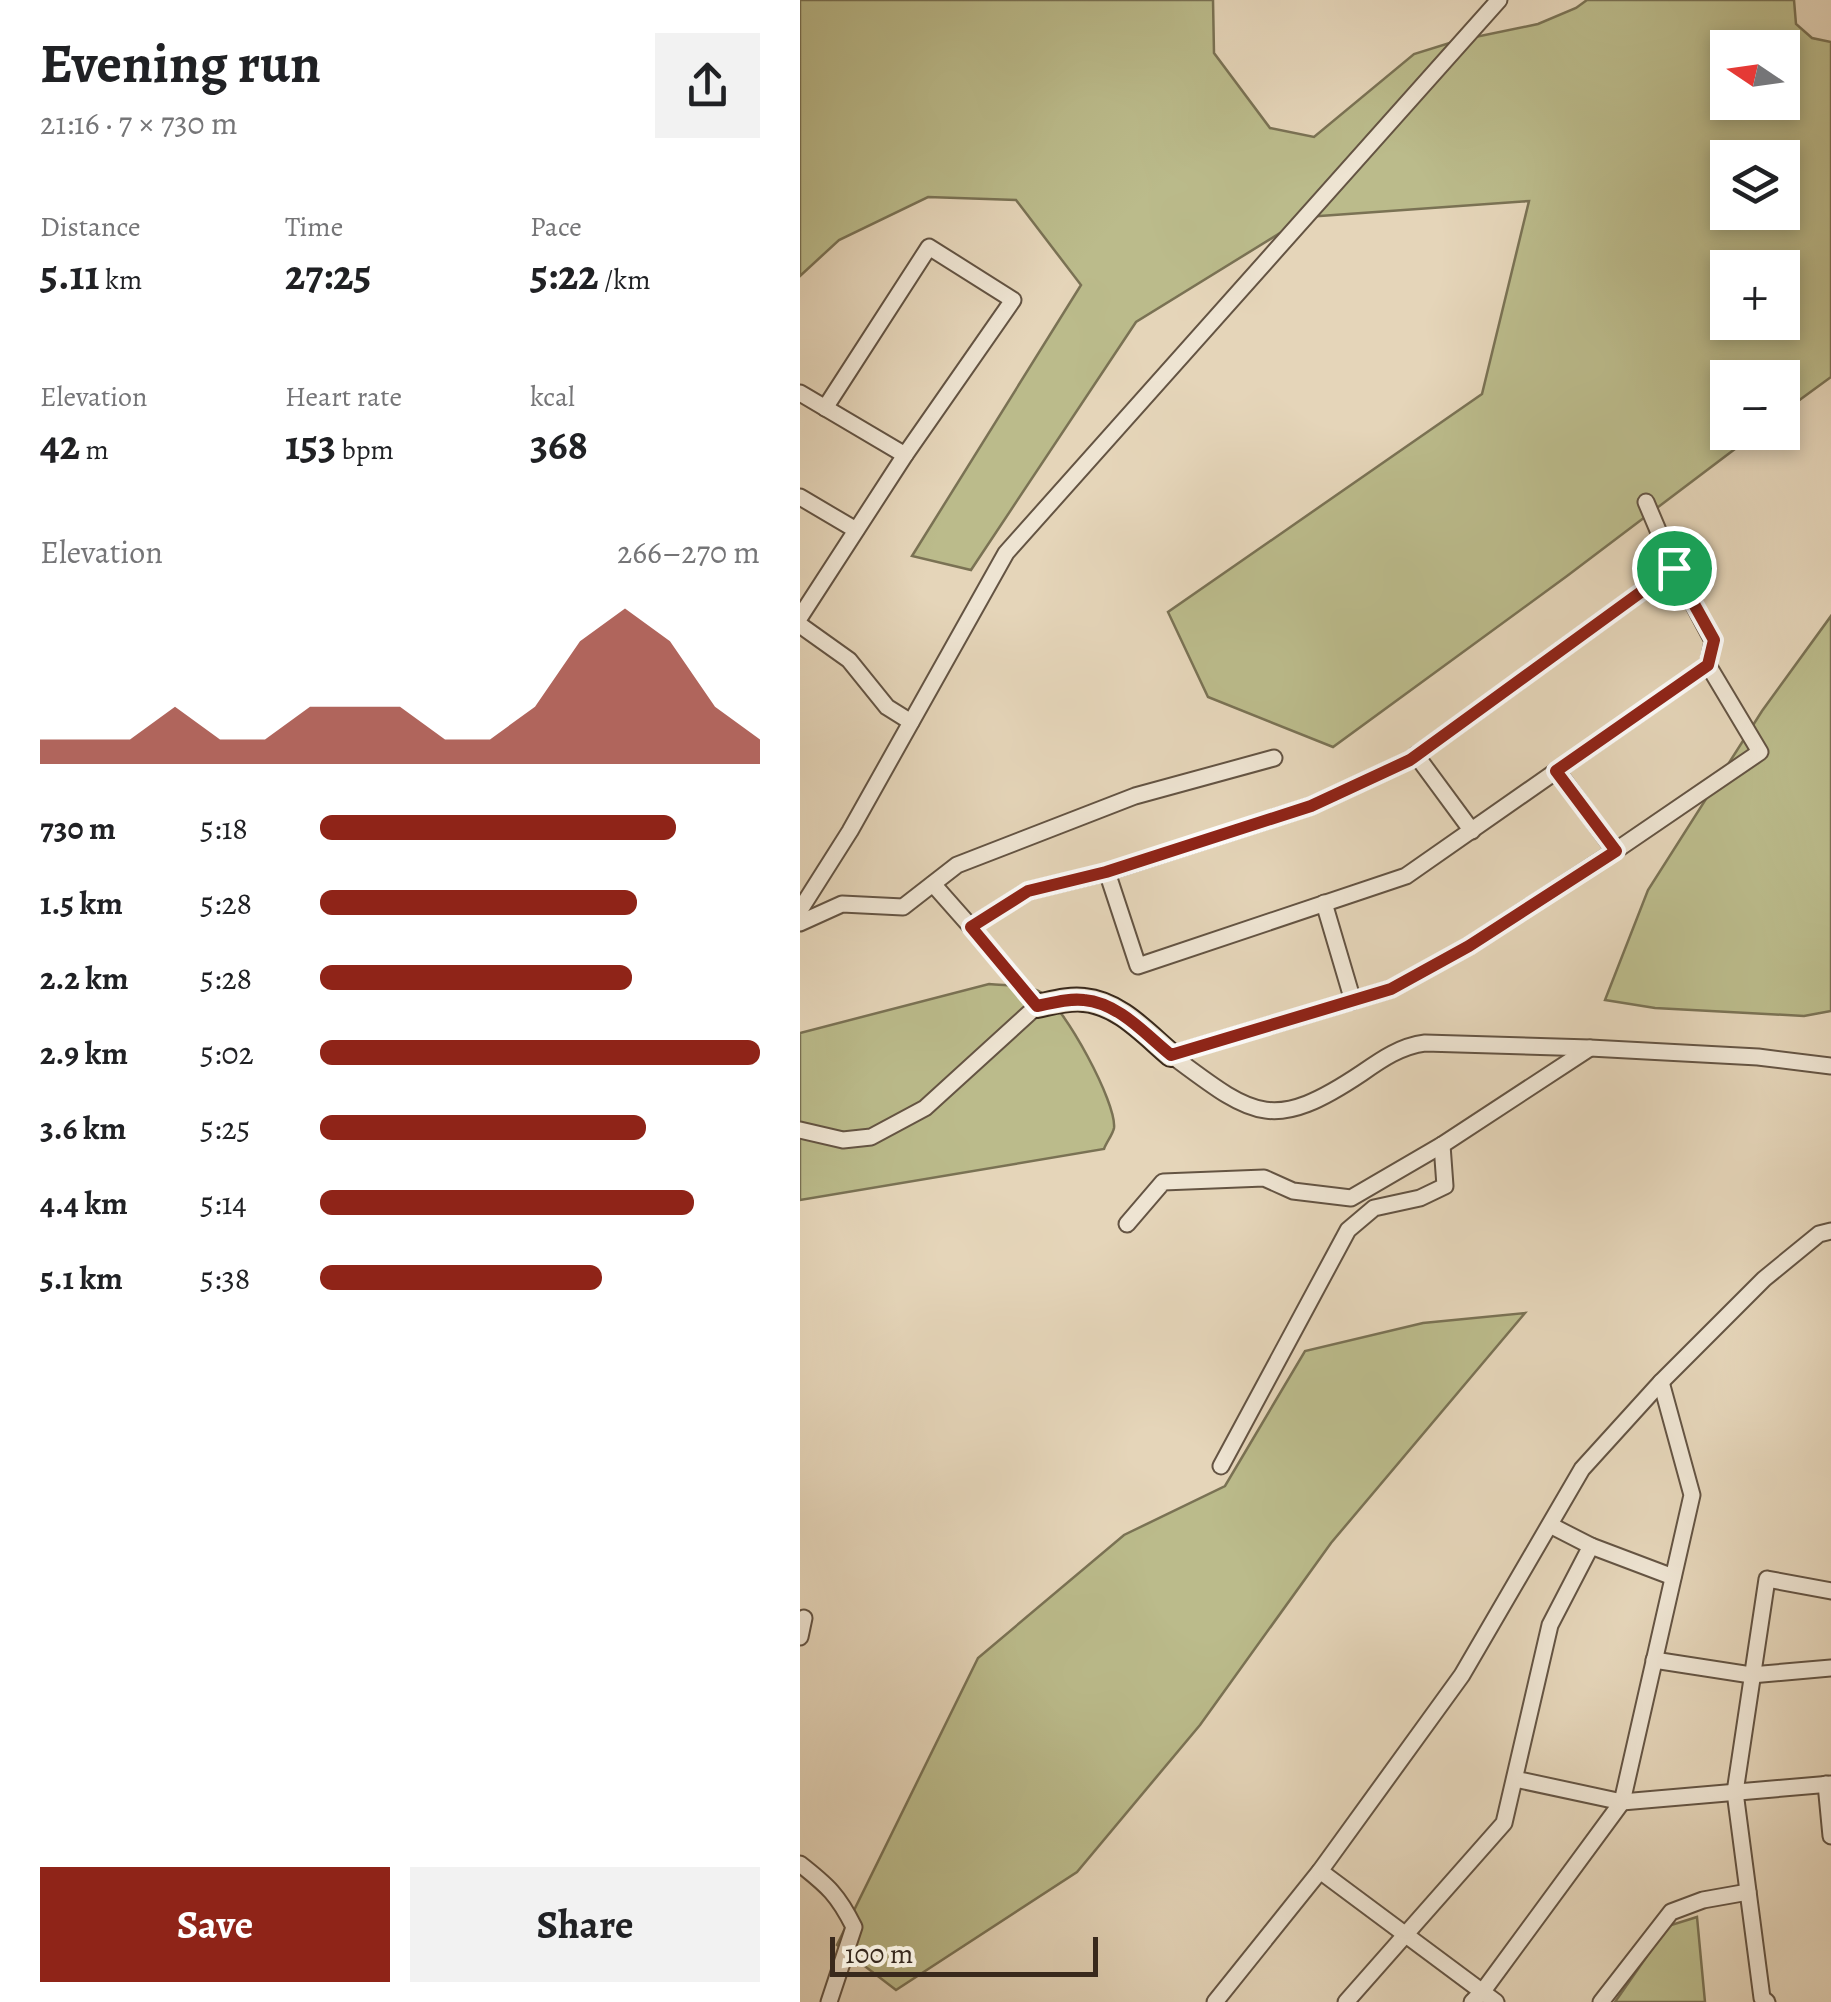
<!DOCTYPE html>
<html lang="en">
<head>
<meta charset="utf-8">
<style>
  :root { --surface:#fff; --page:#f2f2f2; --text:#202124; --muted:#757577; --accent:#8f2418 }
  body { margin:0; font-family:Alegreya,serif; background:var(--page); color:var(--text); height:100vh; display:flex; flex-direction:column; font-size:38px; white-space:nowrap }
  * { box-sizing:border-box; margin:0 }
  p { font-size:32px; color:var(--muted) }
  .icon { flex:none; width:55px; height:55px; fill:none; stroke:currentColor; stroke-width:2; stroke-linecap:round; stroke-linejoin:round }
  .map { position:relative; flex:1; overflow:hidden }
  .drawer { display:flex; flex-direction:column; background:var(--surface); width:800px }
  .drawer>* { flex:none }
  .needle { width:65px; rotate:283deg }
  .buttons { position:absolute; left:910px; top:30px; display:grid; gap:20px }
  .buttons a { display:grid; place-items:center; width:90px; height:90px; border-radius:0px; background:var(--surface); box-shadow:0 5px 15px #0003; font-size:50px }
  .scale { position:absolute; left:30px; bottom:25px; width:268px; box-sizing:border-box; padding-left:10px; border:5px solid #39291c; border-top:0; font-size:28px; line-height:35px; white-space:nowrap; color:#39291c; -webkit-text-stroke:8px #eee4d2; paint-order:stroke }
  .pin { position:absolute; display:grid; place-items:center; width:85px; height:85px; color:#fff; margin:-42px; border:5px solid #fff; border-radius:50%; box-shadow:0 2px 10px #0007 }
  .round { display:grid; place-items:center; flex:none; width:105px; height:105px; border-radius:0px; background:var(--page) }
  .overview { display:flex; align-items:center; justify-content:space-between; height:170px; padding:0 40px }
  h1 { font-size:55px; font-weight:700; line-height:75px }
  .stats { display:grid; grid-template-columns:repeat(3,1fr); gap:15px; height:170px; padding:10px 40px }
  .stats div { display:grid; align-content:center }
  .stats b { font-size:42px; font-weight:700 }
  .stats small { font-size:28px; font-weight:400 }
  .stats p { font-size:28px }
  .chart { height:280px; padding:20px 40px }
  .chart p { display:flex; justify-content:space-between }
  .chart svg { width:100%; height:180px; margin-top:10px; fill:var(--accent); opacity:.7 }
  .cta { display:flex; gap:20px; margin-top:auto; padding:20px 40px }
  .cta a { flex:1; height:115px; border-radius:0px; background:var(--accent); color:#fff; font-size:40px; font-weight:700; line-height:115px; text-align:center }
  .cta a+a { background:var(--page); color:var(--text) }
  ul { padding:0 40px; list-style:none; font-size:32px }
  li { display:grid; grid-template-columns:160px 120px 1fr; align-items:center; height:75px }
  li i { height:25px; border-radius:12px; background:var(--accent) }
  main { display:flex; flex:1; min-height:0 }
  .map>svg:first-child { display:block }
</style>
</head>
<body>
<main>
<section class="drawer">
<div class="overview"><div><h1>Evening run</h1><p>21:16 · 7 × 730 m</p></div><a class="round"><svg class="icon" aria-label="share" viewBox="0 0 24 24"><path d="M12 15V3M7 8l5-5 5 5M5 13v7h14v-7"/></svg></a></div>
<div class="stats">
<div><p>Distance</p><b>5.11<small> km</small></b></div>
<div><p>Time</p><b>27:25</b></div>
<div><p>Pace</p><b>5:22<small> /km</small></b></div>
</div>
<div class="stats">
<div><p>Elevation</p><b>42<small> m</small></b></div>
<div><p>Heart rate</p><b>153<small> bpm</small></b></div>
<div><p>kcal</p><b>368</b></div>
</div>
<div class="chart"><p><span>Elevation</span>266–270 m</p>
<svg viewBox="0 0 160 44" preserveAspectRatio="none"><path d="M0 44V38L10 38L20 38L30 30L40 38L50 38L60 30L70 30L80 30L90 38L100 38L110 30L120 14L130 6L140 14L150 30L160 38V44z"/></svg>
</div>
<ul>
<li><b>730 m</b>5:18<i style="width:81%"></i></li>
<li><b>1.5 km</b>5:28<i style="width:72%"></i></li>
<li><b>2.2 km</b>5:28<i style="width:71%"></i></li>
<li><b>2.9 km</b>5:02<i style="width:100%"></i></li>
<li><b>3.6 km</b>5:25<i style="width:74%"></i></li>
<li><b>4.4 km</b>5:14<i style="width:85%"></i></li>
<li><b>5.1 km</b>5:38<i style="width:64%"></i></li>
</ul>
<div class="cta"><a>Save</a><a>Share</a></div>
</section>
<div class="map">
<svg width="1031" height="2002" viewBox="0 0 1031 2002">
  <rect width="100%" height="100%" fill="#e5d5b9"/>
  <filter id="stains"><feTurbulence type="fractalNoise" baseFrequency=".002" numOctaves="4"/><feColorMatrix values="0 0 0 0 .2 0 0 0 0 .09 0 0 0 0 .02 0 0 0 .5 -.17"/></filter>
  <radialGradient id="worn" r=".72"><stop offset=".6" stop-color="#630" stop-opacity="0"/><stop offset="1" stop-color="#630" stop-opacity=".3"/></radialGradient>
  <!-- green -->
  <g fill="#bbbb8b" stroke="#7a7254" stroke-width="2.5" fill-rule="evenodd">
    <path d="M0 0H413L414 53 470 128 514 137 614 54 656 41 738 24 776 8 787 0H994L996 24 1012 38 1031 42V377L983 412 982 378H928V432L956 433 767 576 533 747 408 697 368 612 682 394 729 201 506 217 336 322 171 570 112 556 281 285 216 200 128 197 39 240 0 276ZM928 48H982V102H928ZM928 158H982V212H928ZM928 268H982V322H928Z"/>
    <path d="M1031 616V1011L1004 1016 855 1008 805 1000 848 890 962 711Z"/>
    <path d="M189 984C206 986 228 984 242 993 264 1006 317 1103 314 1128 313 1134 306 1143 304 1149L0 1200V1033Z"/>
    <path d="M725 1313 531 1543 400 1725 277 1872 96 1990 37 1945 178 1658 324 1535 425 1486 505 1351 623 1323Z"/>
    <path d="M897 1917 905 2002H815L868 1926Z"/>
  </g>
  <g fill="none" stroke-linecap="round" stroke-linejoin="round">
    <!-- street casing -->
    <g stroke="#645443" stroke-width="19">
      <g id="street">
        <path d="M0 393 105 455"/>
        <path d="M0 497 56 530"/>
        <path d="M846 502 874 568"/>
        <path d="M0 617 105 455 213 300 129 247 25 408"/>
        <path d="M0 625 49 660 87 707 111 722"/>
        <path d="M616 755 672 831"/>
        <path d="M757 771 815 851"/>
        <path d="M307 872 338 966 606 876 908 665"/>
        <path d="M133 884 171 927"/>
        <path d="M524 903 553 1001"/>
        <path d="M0 910 50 831 206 553 699 0"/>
        <path d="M0 923 42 904 103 907 157 865 335 796 474 758"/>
        <path d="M371 1055C453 1116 471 1134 562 1073 582 1059 601 1046 625 1043L790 1048 958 1057 1031 1066"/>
        <path d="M0 1130 43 1140 71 1137 125 1108 237 1006 171 927 228 891 307 872 511 806 610 760 874 568 913 641 908 665 960 752 815 851 669 946 591 989 371 1055"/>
        <path d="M327 1224 363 1182 464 1178 493 1191 551 1198 642 1145 790 1048"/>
        <path d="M421 1466 548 1230 574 1208 620 1198 645 1186 642 1145"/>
        <path d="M791 1546 873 1577"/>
        <path d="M0 1637 4 1618"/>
        <path d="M854 1660 951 1675 1031 1668"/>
        <path d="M715 1779 822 1802 1031 1784"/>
        <path d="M1026 1784 1031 1836"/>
        <path d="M0 1864C28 1886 38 1895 54 1927L29 2002"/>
        <path d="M520 1871 696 2002"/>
        <path d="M415 2002 520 1871 662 1675 782 1469 861 1382 964 1279 1019 1234 1031 1231"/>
        <path d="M546 2002 704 1823 750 1625 791 1546 750 1525"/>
        <path d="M672 2002 683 1991 822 1802 892 1495 861 1382"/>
        <path d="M801 2002 871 1912 903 1900 948 1892"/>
        <path d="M967 2002 962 1998 935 1792 967 1579 1031 1591"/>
      </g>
    </g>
    <!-- secondary casing -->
    <g stroke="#39291c" stroke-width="26">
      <path id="secondary" d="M237 1006C252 1003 269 998 284 1000 319 1003 346 1034 371 1055"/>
    </g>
    <!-- street -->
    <use href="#street" stroke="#eee4d2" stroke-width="15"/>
    <!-- secondary -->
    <use href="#secondary" stroke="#eee4d2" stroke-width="22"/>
  </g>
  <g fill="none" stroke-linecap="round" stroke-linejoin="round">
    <!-- route casing -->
    <g stroke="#fff" stroke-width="20">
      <path id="route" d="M874 568 914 640 908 665 756 771 816 851 669 946 591 989 371 1055C346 1035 319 1003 284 1000 269 998 252 1003 237 1006L171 927 228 891 306 872 511 806 610 760Z"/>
    </g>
    <!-- route -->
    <use href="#route" stroke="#8f2418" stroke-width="12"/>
  </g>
  <rect width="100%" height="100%" filter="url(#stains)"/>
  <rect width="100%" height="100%" fill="url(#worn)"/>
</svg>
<div class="buttons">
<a><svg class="needle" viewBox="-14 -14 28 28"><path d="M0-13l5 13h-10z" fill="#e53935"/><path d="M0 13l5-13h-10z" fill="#757577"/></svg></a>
<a><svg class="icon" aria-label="layers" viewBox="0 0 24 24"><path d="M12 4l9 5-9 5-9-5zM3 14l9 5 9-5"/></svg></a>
<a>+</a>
<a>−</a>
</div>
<div class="scale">100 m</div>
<div class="pin" style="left:874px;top:568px;background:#1e9e55"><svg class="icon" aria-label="arrive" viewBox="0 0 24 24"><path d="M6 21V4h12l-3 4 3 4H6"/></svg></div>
</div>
</main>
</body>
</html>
